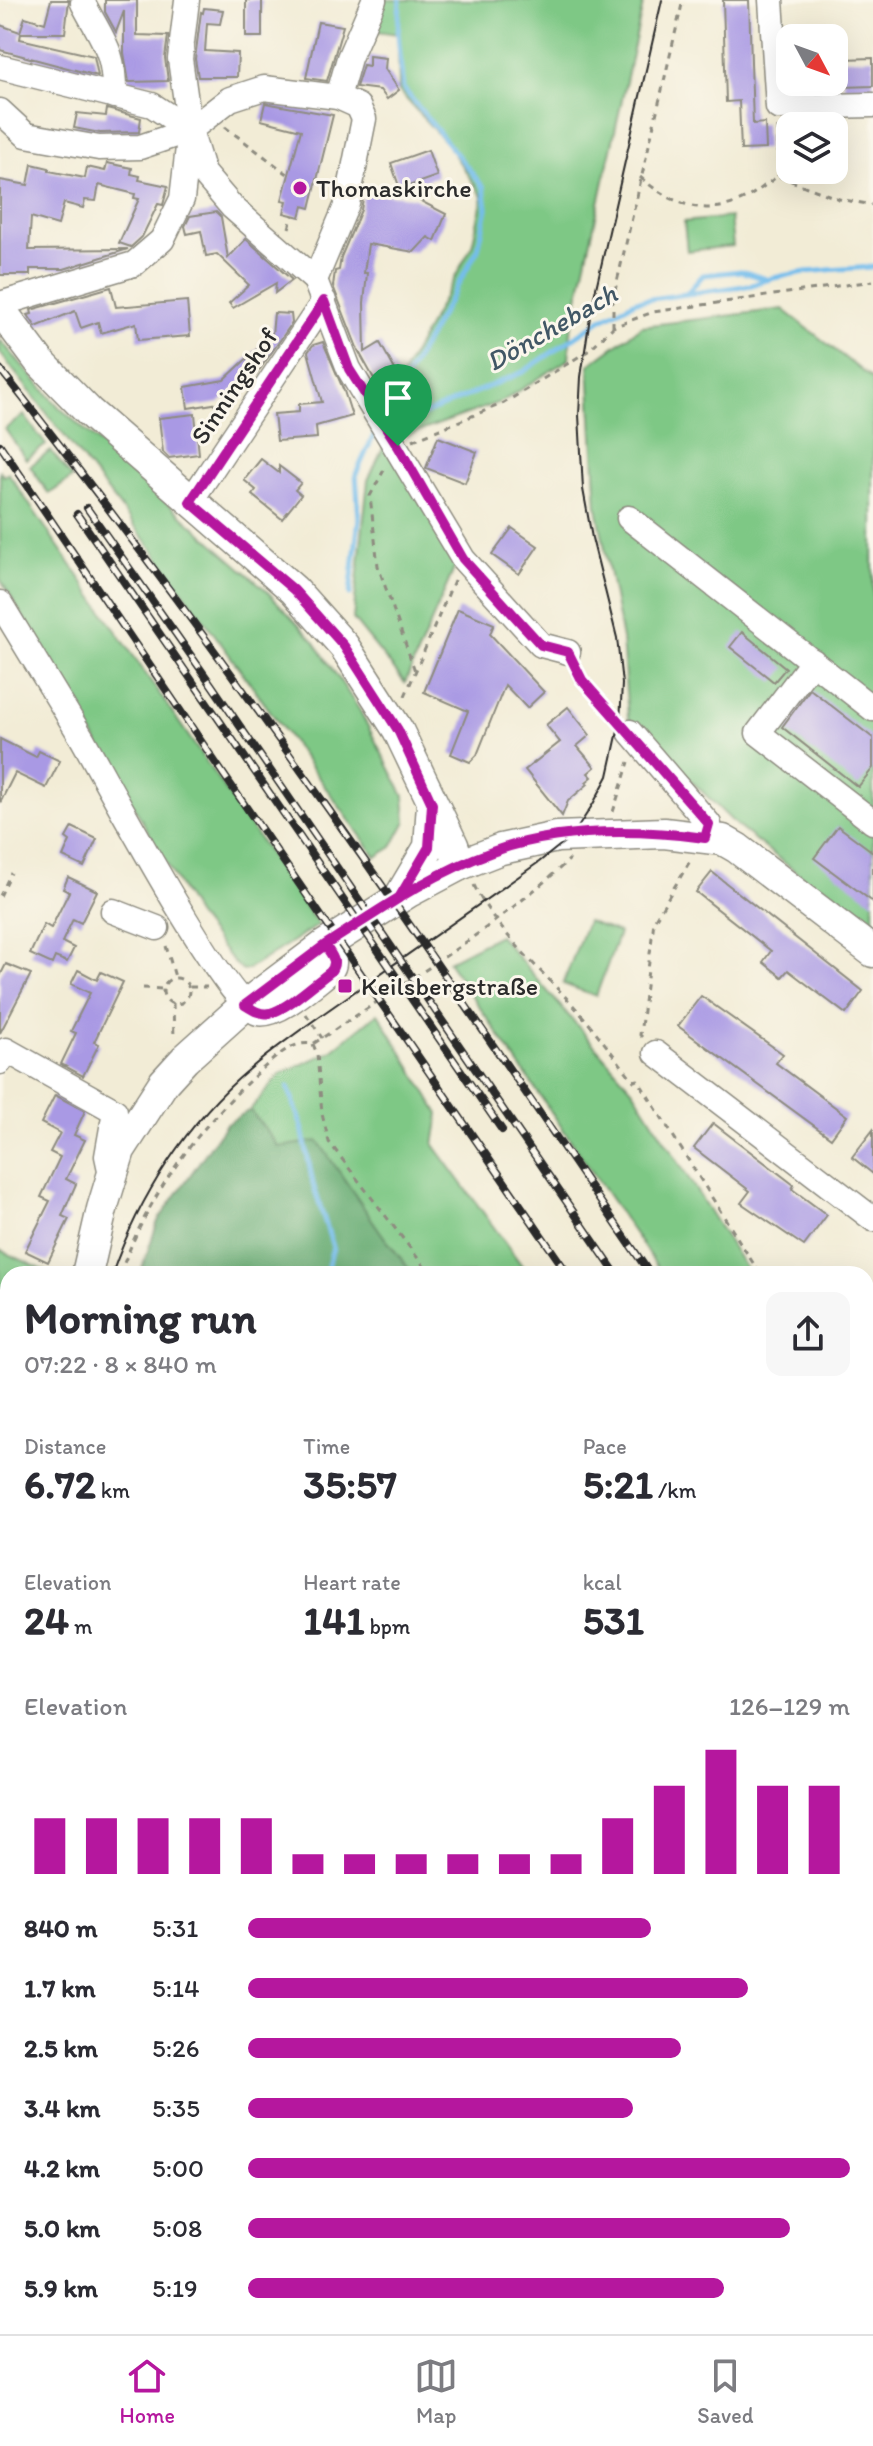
<!DOCTYPE html>
<html lang="en">
<head>
<meta charset="utf-8">
<style>
  :root { --surface:#fff; --page:#f7f7f7; --text:#2b2b33; --muted:#7c7c81; --line:#e1e1e2; --accent:#b5179e }
  body { margin:0; font-family:Itim,sans-serif; background:var(--page); color:var(--text); height:100vh; display:flex; flex-direction:column; font-size:30px; white-space:nowrap }
  * { box-sizing:border-box; margin:0 }
  p { font-size:26px; color:var(--muted) }
  .icon { flex:none; width:44px; height:44px; fill:none; stroke:currentColor; stroke-width:2; stroke-linecap:round; stroke-linejoin:round }
  .map { position:relative; flex:1; overflow:hidden }
  .sheet { position:absolute; left:0px; top:1266px; width:874px; height:1068px; display:flex; flex-direction:column; background:var(--surface); border-radius:24px 24px 0 0; box-shadow:0 8px 32px #0002 }
  .sheet>* { flex:none }
  .needle { width:52px; rotate:131deg }
  .controls { position:absolute; left:776px; top:24px; display:grid; gap:16px }
  .controls a { display:grid; place-items:center; width:72px; height:72px; border-radius:16px; background:var(--surface); box-shadow:0 8px 32px #0002; font-size:40px }
  .pin { position:absolute; display:grid; place-items:center; width:68px; height:68px; color:#fff; margin:-82px -34px; border-radius:50% 50% 50% 0; rotate:-45deg; box-shadow:0 0 8px #0007 }
  .pin .icon { rotate:45deg }
  .round { display:grid; place-items:center; flex:none; width:84px; height:84px; border-radius:16px; background:var(--page) }
  .head { display:flex; align-items:center; justify-content:space-between; height:136px; padding:0 24px }
  h1 { font-size:44px; font-weight:700; line-height:60px }
  .stats { display:grid; grid-template-columns:repeat(3,1fr); gap:12px; height:136px; padding:8px 24px }
  .stats div { display:grid; align-content:center }
  .stats b { font-size:40px; font-weight:700 }
  .stats small { font-size:22px; font-weight:400 }
  .stats p { font-size:22px }
  .chart { height:224px; padding:16px 24px }
  .chart p { display:flex; justify-content:space-between }
  .chart svg { width:100%; height:144px; margin-top:8px; stroke:var(--accent); stroke-width:6 }
  ul { padding:0 24px; list-style:none; font-size:26px }
  li { display:grid; grid-template-columns:128px 96px 1fr; align-items:center; height:60px }
  li i { height:20px; border-radius:10px; background:var(--accent) }
  .menu { display:flex; justify-content:space-around; align-items:center; height:112px; border-top:2px solid var(--line); background:var(--surface); font-size:22px; color:var(--muted) }
  .menu a { display:grid; justify-items:center; gap:4px }
  .menu .selected { color:var(--accent) }
  .map>svg:first-child { display:block }
</style>
</head>
<body>
<div class="map">
<svg width="873" height="2334" viewBox="0 0 873 2334">
  <rect width="100%" height="100%" fill="#fbf7ec"/>
  <filter id="ink" filterUnits="userSpaceOnUse"><feTurbulence type="fractalNoise" baseFrequency=".0125" numOctaves="2"/><feDisplacementMap in="SourceGraphic" scale="16" xChannelSelector="R" yChannelSelector="G"/><feConvolveMatrix kernelMatrix="1 2 1 2 8 2 1 2 1" color-interpolation-filters="sRGB"/></filter>
  <filter id="wash" filterUnits="userSpaceOnUse"><feTurbulence type="fractalNoise" baseFrequency=".006" numOctaves="4" result="noise"/><feDisplacementMap in="SourceGraphic" scale="32" xChannelSelector="R" yChannelSelector="G"/><feGaussianBlur stdDeviation="1.8" result="paint"/><feColorMatrix in="noise" values="0 0 0 0 0 0 0 0 0 0 0 0 0 0 0 0 0 1.4 0 .05"/><feComposite in="paint" operator="in"/></filter>
  <g filter="url(#wash)">
    <rect width="100%" height="100%" fill="#f2ecd6"/>
    <!-- green -->
    <g fill="#7ec885" stroke="#547a58" stroke-width="2">
      <path d="M382 0H644L571 330 569 359 503 401 406 436 387 402 472 246 483 197 447 144 399 91 398 34 370 30Z"/>
      <path d="M730 217 733 246 687 251 684 222Z"/>
      <path d="M783 309 873 380V932L737 826 628 718 622 639 597 507 589 365 642 326Z"/>
      <path d="M0 340 60 408 266 590 314 641 360 711 404 796 406 821 392 847 376 857 154 551 0 353Z"/>
      <path d="M24 415 46 445 26 459 5 429Z"/>
      <path d="M386 442 457 562 405 683 353 619 368 480Z"/>
      <path d="M51 451 72 478 49 494 30 466Z"/>
      <path d="M0 471 4 476 8 473 318 925 247 970 243 971 233 962 196 915 58 674 0 579Z"/>
      <path d="M587 921 619 933 596 996 563 984Z"/>
      <path d="M499 935 633 1090 749 1274H662L448 961Z"/>
      <path d="M378 1013 439 1114 434 1145 528 1274H413L384 1237 279 1147 250 1110 280 1074 330 1052Z"/>
      <path d="M0 1250 52 1274H8V1457L0 1453Z"/>
      <path d="M866 1452 873 1459V1583L866 1573Z"/>
      <path d="M866 1731 873 1741V2108L866 2102Z"/>
      <path d="M245 2326H340L337 2334H244Z"/>
    </g>
    <!-- forest -->
    <path fill="#66ac72" stroke="#486c4e" stroke-width="2" d="M250 1110 279 1147 318 1141 384 1237 413 1274H140L158 1221 226 1124Z"/>
    <g fill="none" stroke-linecap="round" stroke-linejoin="round">
      <!-- stream -->
      <g stroke="#73bdec" stroke-width="5">
        <path d="M688 292 703 275 741 271 766 279"/>
        <path d="M384 416 478 249 487 208 484 188 403 88 398 33 400 0"/>
        <path d="M394 427 523 372 600 320 636 301 752 285C790 270 833 270 873 267"/>
        <path d="M350 594 359 518 356 474 377 428"/>
        <path d="M288 1087 302 1127 313 1184 333 1247 326 1274"/>
        <path d="M0 1436 8 1440"/>
        <path d="M260 2334 262 2326"/>
      </g>
    </g>
    <g id="blocks">
      <!-- building -->
      <g fill="#a999e4">
        <path d="M51 0H69L65 33H21L20 39 94 56 98 76 0 50V25L20 32 25 17 45 23Z"/>
        <path d="M105 0H137V35L168 36 165 58 168 81 129 82 124 53V11L116 32 105 12Z"/>
        <rect x="246" y="0" width="16" height="37"/>
        <path d="M723 0H749L753 124 765 123 766 149 741 150 739 101 726 102Z"/>
        <path d="M204 8 223 10 220 24 207 23 205 51 238 53 237 77H198L195 59 201 12 203 13Z"/>
        <path d="M318 22 343 26 327 81 306 78Z"/>
        <path d="M369 56 386 58 385 69 399 90 387 99 380 90 356 87 363 65 369 66Z"/>
        <path d="M873 58V86L844 87 843 59Z"/>
        <path d="M265 103 333 115 310 208 303 206 300 217 284 213 287 201 282 200 301 130 261 120Z"/>
        <path d="M107 109 141 118 139 132 100 133 74 128 77 113 106 116Z"/>
        <path d="M428 150 437 176 400 189 391 163Z"/>
        <path d="M107 163 132 168 131 174 140 176 139 180 168 186 163 205 158 204 142 237 131 247 119 243 139 199 134 198 135 194 99 185 96 201 85 200 83 208 64 203 58 225 31 217 29 250 128 249 64 269H30V275H0V180L28 185 32 164 49 168V171L85 178 87 167 105 171Z"/>
        <path d="M364 193 413 197 446 214 435 241 428 237 414 252 368 244 364 273H367L364 303 365 352 380 343 398 375 378 386 358 350 333 286 335 271 339 270 341 257 361 210Z"/>
        <path d="M216 212 221 217 228 258 246 239 292 280 275 293 276 283 233 308 229 303 249 285 217 254 206 256 201 231 187 234 185 226 190 216Z"/>
        <path d="M111 287 116 307 187 301 190 336 138 340 136 323 101 333 98 322 81 328 75 311 36 327 28 315 32 314 31 310Z"/>
        <path d="M274 313 291 314 292 323 258 372 256 375 252 372 219 403 188 408 185 387 224 380 272 335Z"/>
        <path d="M323 342 344 391 352 416 316 426 317 438 277 441 274 414 299 412V404L322 402 308 352 313 345Z"/>
        <path d="M195 414 199 454 169 458 163 452 159 418Z"/>
        <path d="M438 437 477 452 465 483 426 468Z"/>
        <path d="M261 459 279 473V466L301 483 295 490 301 495 282 519 252 495 256 490 244 480Z"/>
        <path d="M512 528 538 546 519 574 492 555Z"/>
        <path d="M458 609 494 624 490 634 544 692 527 708 505 685 477 755 470 762 451 754 468 711 424 692Z"/>
        <path d="M742 632 786 668 774 682 730 647Z"/>
        <path d="M810 689 873 738V768L858 787 782 727Z"/>
        <path d="M568 707 590 735 577 746 595 767 588 773 592 777 586 782 588 784 568 801 562 816 525 770 560 742 546 725Z"/>
        <path d="M0 739 36 757 39 751 60 761 46 788 15 773 0 803Z"/>
        <path d="M838 826 873 852V902L814 858Z"/>
        <path d="M72 827 97 839 84 867 63 857 70 841 66 838Z"/>
        <path d="M712 872 863 991 846 1014 788 970 782 977 763 962 771 951 696 892Z"/>
        <path d="M68 877 97 891 81 923 73 919 62 942 74 948 67 962 55 957 52 964 30 954 44 924 51 928 69 892 63 889Z"/>
        <path d="M6 964 31 974 0 1033V976Z"/>
        <path d="M78 970 97 980 101 972 123 982 94 1042 99 1044 83 1076 61 1064 76 1033 71 1031 90 993 71 984Z"/>
        <path d="M701 996 783 1054 776 1063 847 1116 831 1138 678 1026Z"/>
        <path d="M55 1095 85 1111 74 1135 85 1140 66 1179 76 1184 62 1216 69 1219 48 1262 25 1251 50 1201 41 1197 60 1157 50 1152 60 1133 41 1123Z"/>
        <path d="M713 1123 794 1185 792 1189 827 1215 804 1246 741 1203 750 1191 694 1148Z"/>
        <path d="M873 1130V1174L852 1157Z"/>
      </g>
    </g>
  </g>
  <g filter="url(#ink)">
    <use href="#blocks" fill-opacity="0" stroke="#8e8c80" stroke-width="2"/>
    <g fill="none" stroke-linecap="round" stroke-linejoin="round">
      <!-- minor casing -->
      <g stroke="#8e8c80" stroke-width="27">
        <g id="minor">
          <path d="M771 0 778 107 873 105"/>
          <path d="M83 3C103 42 115 50 114 96"/>
          <path d="M0 67 152 105 190 130 203 173 232 207 315 280 349 369 463 559 541 645 568 652"/>
          <path d="M338 97 349 58 374 0"/>
          <path d="M0 111 26 135 99 148 140 147 190 130 230 99 264 88 338 97 358 106 364 119 347 204 315 280"/>
          <path d="M0 304 134 264 162 240 182 199 190 130 180 59 187 0"/>
          <path d="M190 502 324 301"/>
          <path d="M629 518 873 709"/>
          <path d="M0 603C27 648 55 693 82 738 106 780 225 1004 258 1013 277 1018 314 984 330 972 339 961 331 955 325 945"/>
          <path d="M813 661 758 733 873 822"/>
          <path d="M630 732 709 824 705 838"/>
          <path d="M113 911 157 928"/>
          <path d="M656 1053 873 1219"/>
          <path d="M0 1062 6 1050 115 1111 107 1156 110 1170"/>
          <path d="M0 1461 8 1466"/>
          <path d="M0 1641H8"/>
          <path d="M0 1916 8 1918"/>
          <path d="M431 2326 441 2334"/>
          <path d="M796 2334 808 2326"/>
        </g>
      </g>
      <!-- major casing -->
      <g stroke="#8e8c80" stroke-width="33">
        <g id="major">
          <path d="M0 309 39 361 89 412 294 590 344 646 398 730 453 845 460 865"/>
          <path d="M400 896 429 847 432 804"/>
          <path d="M87 1274 102 1209 120 1150 164 1082 185 1059 245 1005 325 945 407 893 460 865 501 849 557 837 664 833 723 840 737 848 873 952"/>
          <path d="M0 2059 8 2005"/>
          <path d="M5 2334 8 2316"/>
        </g>
      </g>
      <!-- path -->
      <g stroke="#8e8c80" stroke-width="3" stroke-dasharray="6 6" stroke-linecap="butt">
        <path d="M225 127 289 175"/>
        <path d="M778 127V176"/>
        <path d="M640 177C671 204 707 219 746 198 757 192 768 183 778 176L839 199 873 205"/>
        <path d="M289 228 293 215"/>
        <path d="M613 327V299L683 0"/>
        <path d="M413 440 504 403 588 351 613 327 653 312 873 281"/>
        <path d="M384 470 370 496 378 566 415 671"/>
        <path d="M576 668 582 680 616 717"/>
        <path d="M405 696 455 578"/>
        <path d="M613 812 629 762"/>
        <path d="M474 885C495 931 546 974 580 1013 599 1035 616 1059 634 1081L638 1080 760 1274"/>
        <path d="M0 896 11 873"/>
        <path d="M166 946 175 977"/>
        <circle cx="176" cy="991" r="13"/>
        <path d="M190 987H207"/>
        <path d="M143 988 163 989"/>
        <path d="M173 1003 174 1039"/>
        <path d="M306 1014 322 1038"/>
        <path d="M642 1037 640 1035 654 921 690 861"/>
        <path d="M313 1044 317 1054 322 1114 329 1142 430 1274"/>
        <path d="M120 1274C148 1195 198 1127 260 1071 275 1058 292 1040 313 1044 400 986 492 931 570 859"/>
        <path d="M0 1307 8 1312"/>
        <path d="M0 1351 8 1345"/>
        <path d="M866 1441 869 1447H873"/>
        <path d="M866 1866 873 1876"/>
        <path d="M327 2334 330 2326"/>
      </g>
      <!-- minor -->
      <use href="#minor" stroke="#fff" stroke-width="24"/>
      <!-- major -->
      <use href="#major" stroke="#fff" stroke-width="30"/>
      <!-- tram -->
      <g stroke="#2b2b2b" stroke-width="2">
        <path d="M112 1274C139 1197 187 1121 251 1068 289 1036 332 1008 374 978 429 940 484 901 539 862L573 835 593 804 608 776 620 722 622 684 617 638 592 538 583 489 579 415 581 377 591 310 662 0"/>
        <path d="M0 2162 8 2051"/>
        <path d="M0 2318 8 2169"/>
      </g>
      <!-- rail casing -->
      <g stroke="#2b2b2b" stroke-width="8">
        <g id="rail">
          <path d="M0 369C231 660 440 967 650 1274"/>
          <path d="M0 445 224 775 568 1274"/>
          <path d="M87 508 211 684 616 1274"/>
          <path d="M77 514 502 1130"/>
          <path d="M866 1590 873 1600"/>
          <path d="M866 1634 873 1644"/>
          <path d="M866 1656 873 1666"/>
          <path d="M866 1709 873 1720"/>
        </g>
      </g>
      <!-- rail -->
      <use href="#rail" stroke="#fbf7ec" stroke-width="5" stroke-dasharray="15" stroke-linecap="butt"/>
    </g>
  </g>
  <g fill="none" stroke-linecap="round" stroke-linejoin="round" filter="url(#ink)">
    <!-- route casing -->
    <g stroke="#fff" stroke-width="16">
      <path id="route" d="M398 446 349 369 324 301 190 502 294 590 344 646 398 730 432 804 429 847 399 898 325 945 245 1005C253 1010 260 1015 270 1013 287 1009 315 983 330 972 339 961 331 955 325 945 378 911 432 873 492 852 558 828 636 829 705 838L709 824 582 680 568 652 541 645 463 559 398 446"/>
    </g>
    <!-- route -->
    <use href="#route" stroke="#b5179e" stroke-width="10"/>
  </g>
  <!-- markers -->
  <g fill="#b5179e" stroke="#fbf7ec" stroke-width="3">
    <circle cx="300" cy="188" r="8"/>
    <rect x="337" y="978" width="16" height="16" rx="4"/>
  </g>
  <g text-anchor="middle" dominant-baseline="central" stroke-width="6" stroke-linejoin="round" paint-order="stroke">
    <!-- poi labels -->
    <g font-size="26" fill="#2b2b2b" stroke="#fbf7ec" text-anchor="start">
      <text x="316" y="188">Thomaskirche</text>
      <text x="361" y="986">Keilsbergstraße</text>
    </g>
    <!-- street labels -->
    <g font-size="26" fill="#2b2b2b" stroke="#fbf7ec">
      <text transform="translate(234 386) rotate(-56)">Sinningshof</text>
    </g>
    <!-- water labels -->
    <g font-size="28" font-style="italic" fill="#415765" stroke="#fbf7ec">
      <text transform="translate(551 327) rotate(-30)">Dönchebach</text>
    </g>
  </g>
</svg>
<div class="controls">
<a><svg class="needle" viewBox="-14 -14 28 28"><path d="M0-13l5 13h-10z" fill="#e53935"/><path d="M0 13l5-13h-10z" fill="#7c7c81"/></svg></a>
<a><svg class="icon" aria-label="layers" viewBox="0 0 24 24"><path d="M12 4l9 5-9 5-9-5zM3 14l9 5 9-5"/></svg></a>
</div>
<div class="pin" style="left:398px;top:446px;background:#1e9e55"><svg class="icon" aria-label="arrive" viewBox="0 0 24 24"><path d="M6 21V4h12l-3 4 3 4H6"/></svg></div>
<section class="sheet">
<div class="head"><div><h1>Morning run</h1><p>07:22 · 8 × 840 m</p></div><a class="round"><svg class="icon" aria-label="share" viewBox="0 0 24 24"><path d="M12 15V3M7 8l5-5 5 5M5 13v7h14v-7"/></svg></a></div>
<div class="stats">
<div><p>Distance</p><b>6.72<small> km</small></b></div>
<div><p>Time</p><b>35:57</b></div>
<div><p>Pace</p><b>5:21<small> /km</small></b></div>
</div>
<div class="stats">
<div><p>Elevation</p><b>24<small> m</small></b></div>
<div><p>Heart rate</p><b>141<small> bpm</small></b></div>
<div><p>kcal</p><b>531</b></div>
</div>
<div class="chart"><p><span>Elevation</span>126–129 m</p>
<svg viewBox="0 0 160 44" preserveAspectRatio="none"><path d="M5 44V27M15 44V27M25 44V27M35 44V27M45 44V27M55 44V38M65 44V38M75 44V38M85 44V38M95 44V38M105 44V38M115 44V27M125 44V17M135 44V6M145 44V17M155 44V17"/></svg>
</div>
<ul>
<li><b>840 m</b>5:31<i style="width:67%"></i></li>
<li><b>1.7 km</b>5:14<i style="width:83%"></i></li>
<li><b>2.5 km</b>5:26<i style="width:72%"></i></li>
<li><b>3.4 km</b>5:35<i style="width:64%"></i></li>
<li><b>4.2 km</b>5:00<i style="width:100%"></i></li>
<li><b>5.0 km</b>5:08<i style="width:90%"></i></li>
<li><b>5.9 km</b>5:19<i style="width:79%"></i></li>
</ul>
</section>
</div>
<nav class="menu">
<a class="selected"><svg class="icon" aria-label="home" viewBox="0 0 24 24"><path d="M3 11l9-7 9 7M6 9v11h12V9"/></svg>Home</a>
<a><svg class="icon" aria-label="map" viewBox="0 0 24 24"><path d="M3 6l6-2 6 2 6-2v14l-6 2-6-2-6 2zM9 4v14M15 6v14"/></svg>Map</a>
<a><svg class="icon" aria-label="saved" viewBox="0 0 24 24"><path d="M7 4h10v16l-5-4-5 4z"/></svg>Saved</a>
</nav>
</body>
</html>
